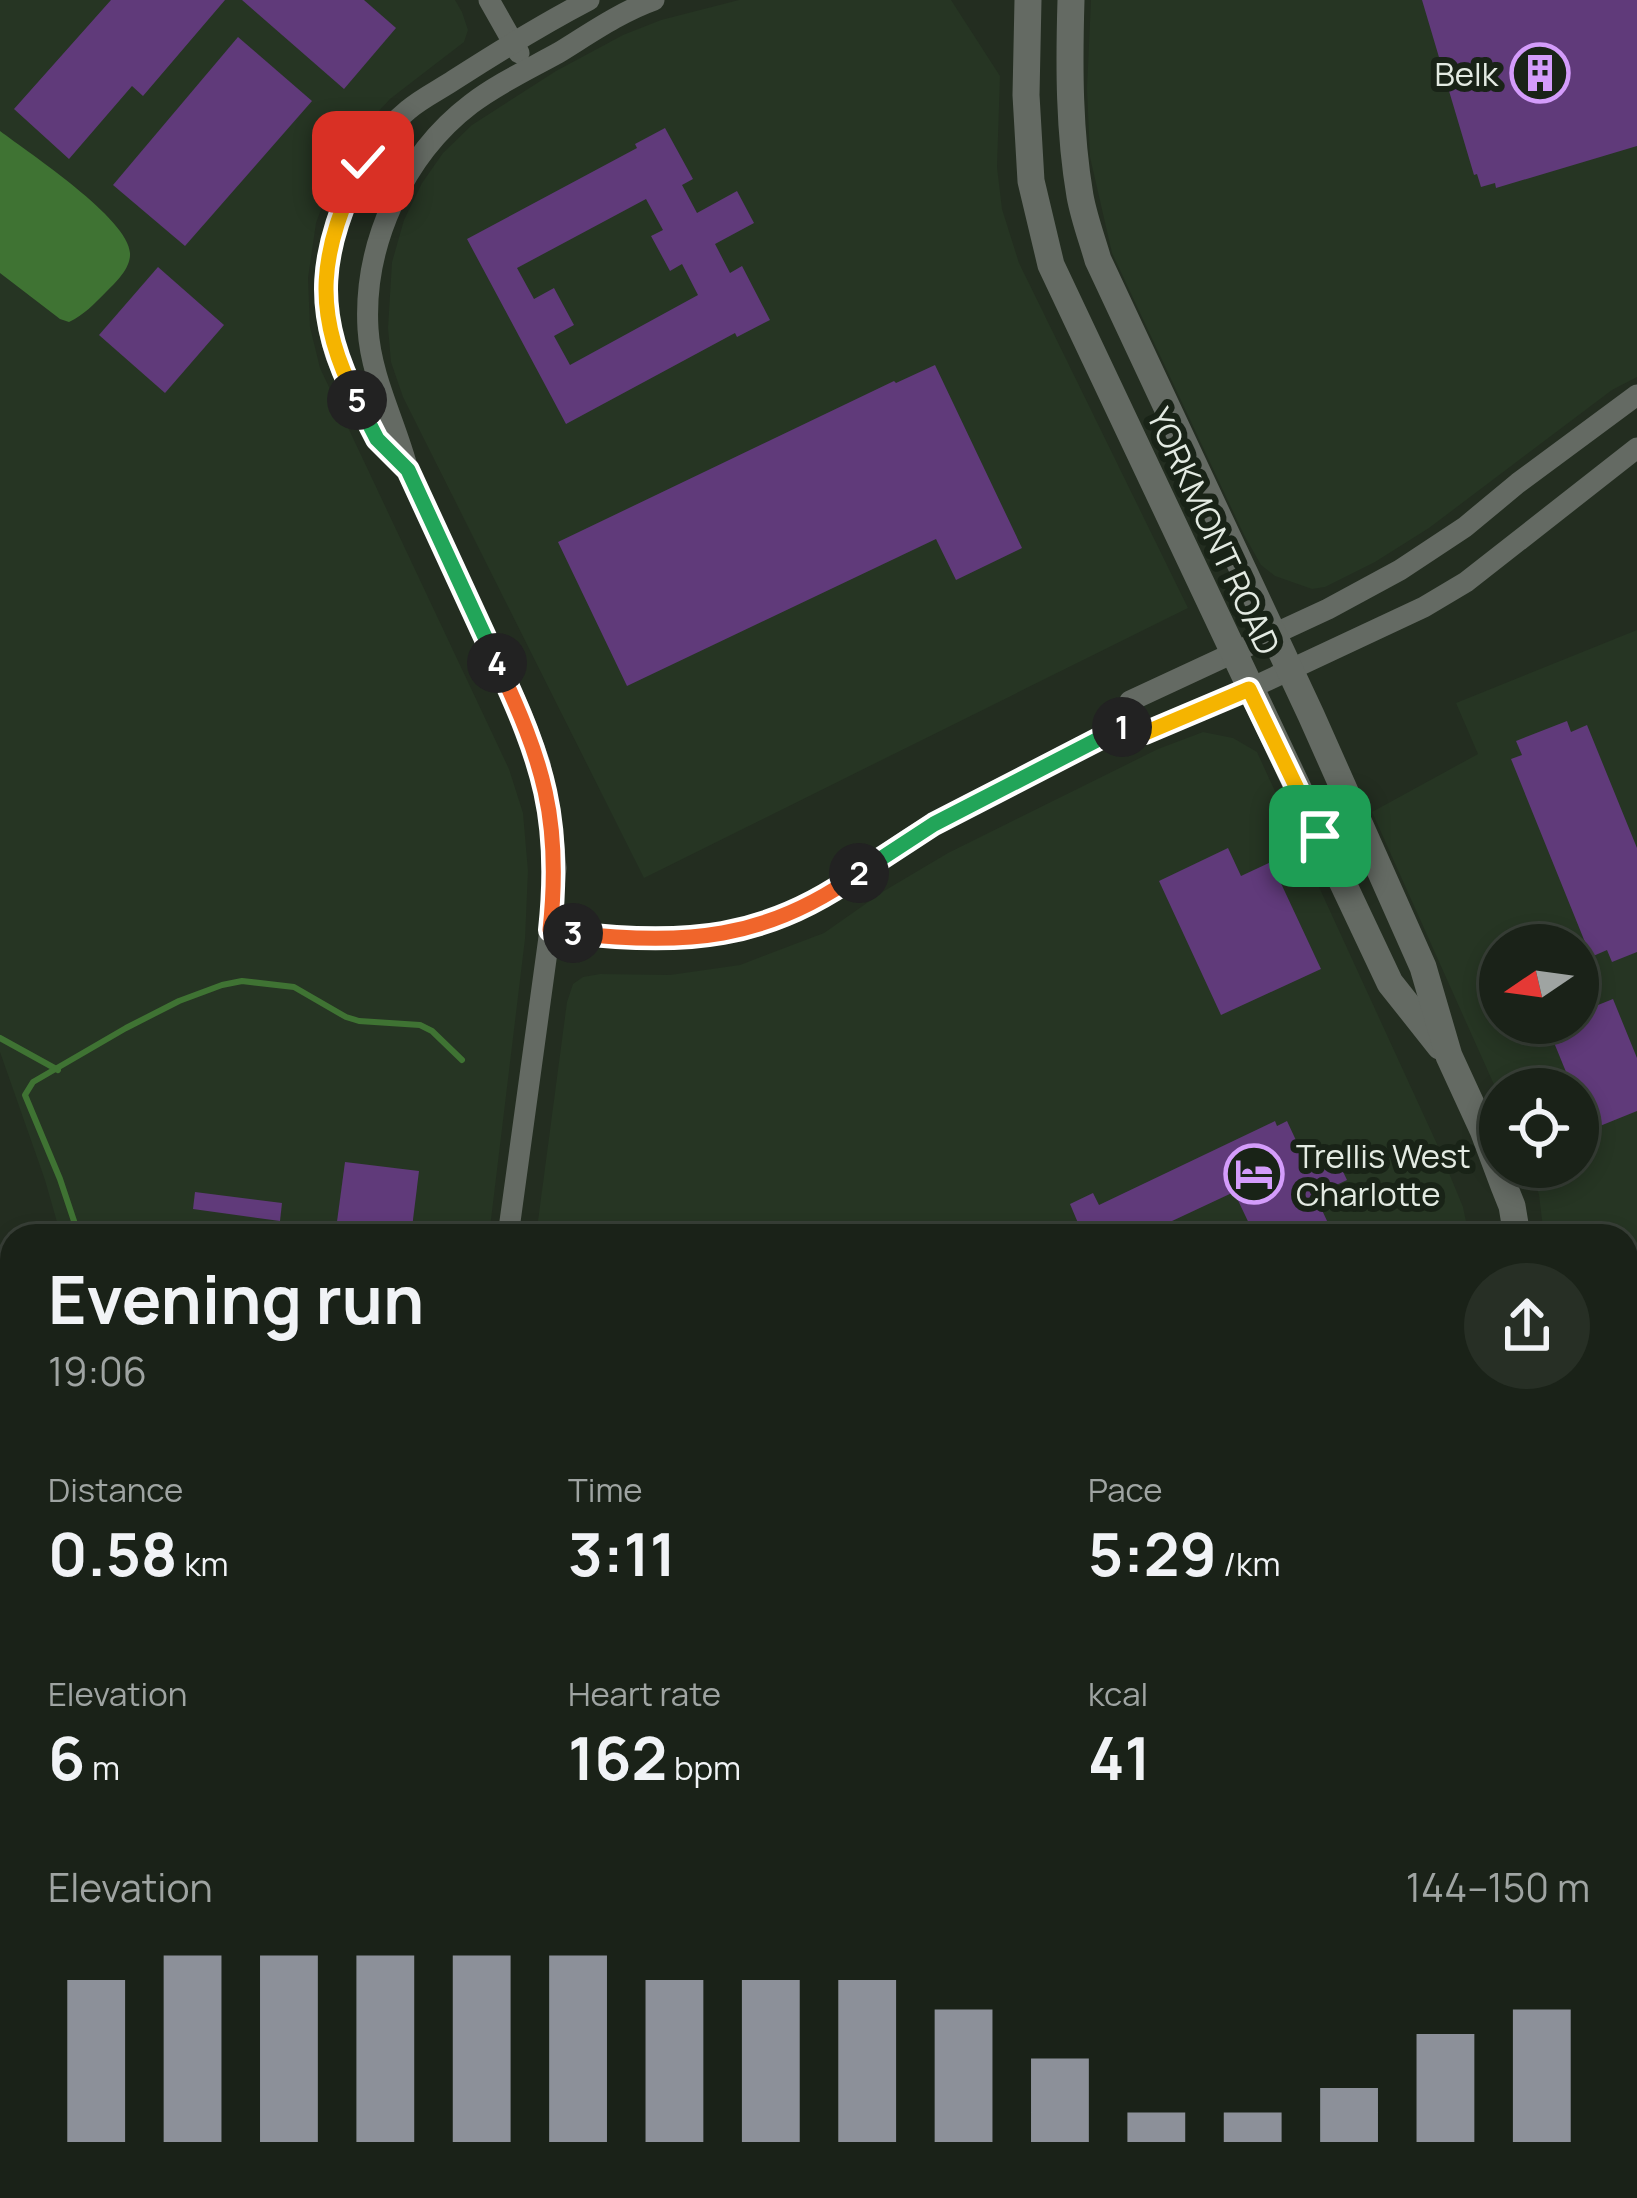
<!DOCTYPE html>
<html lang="en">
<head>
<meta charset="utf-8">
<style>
  :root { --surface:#1a2218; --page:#272f25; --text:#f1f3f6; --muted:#9fa4a2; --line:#383f37; --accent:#8c9099 }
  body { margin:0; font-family:Manrope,sans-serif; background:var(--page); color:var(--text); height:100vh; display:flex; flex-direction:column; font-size:45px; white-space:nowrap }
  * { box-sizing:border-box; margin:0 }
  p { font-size:39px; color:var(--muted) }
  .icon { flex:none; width:66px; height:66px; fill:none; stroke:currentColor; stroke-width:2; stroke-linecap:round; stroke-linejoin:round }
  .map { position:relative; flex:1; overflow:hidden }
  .panel { position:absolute; left:0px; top:1224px; width:1638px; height:975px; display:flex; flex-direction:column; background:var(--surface); border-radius:36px 36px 0 0; box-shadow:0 6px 18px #0003,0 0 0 3px var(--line) }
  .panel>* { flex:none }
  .needle { width:78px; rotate:257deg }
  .tools { position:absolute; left:1479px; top:924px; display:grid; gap:24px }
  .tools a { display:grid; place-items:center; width:120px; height:120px; border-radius:50%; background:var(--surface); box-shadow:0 6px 18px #0003,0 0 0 3px var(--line); font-size:60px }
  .pin { position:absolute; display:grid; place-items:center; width:102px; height:102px; color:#fff; margin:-51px; border-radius:24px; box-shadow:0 6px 18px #0006 }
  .km { position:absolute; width:60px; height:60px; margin:-30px; border-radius:50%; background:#222; color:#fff; font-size:33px; line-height:60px; text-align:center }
  .round { display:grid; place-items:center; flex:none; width:126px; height:126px; border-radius:63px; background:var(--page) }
  .overview { display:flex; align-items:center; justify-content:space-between; height:204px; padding:0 48px }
  h1 { font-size:66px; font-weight:700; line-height:90px }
  .figures { display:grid; grid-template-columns:repeat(3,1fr); gap:18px; height:204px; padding:12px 48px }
  .figures div { display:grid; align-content:center }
  .figures b { font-size:60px; font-weight:700 }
  .figures small { font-size:33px; font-weight:400 }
  .figures p { font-size:33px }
  .chart { height:336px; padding:24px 48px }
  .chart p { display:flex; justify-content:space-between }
  .chart svg { width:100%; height:216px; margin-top:12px; stroke:var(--accent); stroke-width:6 }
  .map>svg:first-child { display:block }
</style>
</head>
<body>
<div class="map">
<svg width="1637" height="2198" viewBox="0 0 1637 2198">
  <rect width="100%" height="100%" fill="#232d20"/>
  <!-- built -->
  <g fill="#263523" fill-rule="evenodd">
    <path d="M0 0H455L462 12 468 30 464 42 390 99 355 137 332 180 316 223 308 278 310 327 320 368 509 769 523 813 528 871 525 939 489 1236H61L45 1180 0 1052Z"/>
    <path d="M739 0H951L1000 76 997 167 1002 209 1019 263 1188 608 644 878 403 397 391 362 388 328 392 262 404 220 422 183 443 153 472 125 556 71 623 35 661 20Z"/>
    <path d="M1091 0H1637V377L1612 390 1429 528 1375 562 1325 587 1312 589 1275 576 1261 565 1244 535 1112 253 1090 157 1087 89Z"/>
    <path d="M1637 630V1592L1626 1584V1236H1544L1539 1195 1530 1167H1578V1089H1500V1098L1372 812 1478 754 1456 703ZM1500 945H1578V1023H1500Z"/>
    <path d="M1203 732 1233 738 1257 752 1437 1144 1463 1207 1469 1236H536L567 1002 573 984 583 977 600 974 670 975 740 965 824 933 884 891 948 853 1158 749Z"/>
    <path d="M1626 1650 1637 1659V1818L1626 1830Z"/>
    <path d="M332 2187H964L956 2198H335Z"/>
    <path d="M1065 2187H1425L1433 2198H1056Z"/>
  </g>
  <!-- green -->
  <path fill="#1e3d16" d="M1637 1818V2198H1470L1471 2187H1626V1830Z"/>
  <!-- water -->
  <path fill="#3f7333" d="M0 131C29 153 129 219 130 253 131 268 116 282 106 292 94 304 84 315 69 322L60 319 0 273Z"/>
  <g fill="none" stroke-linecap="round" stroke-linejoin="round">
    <!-- stream -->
    <g stroke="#3f7333" stroke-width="6">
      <path d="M0 1038 58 1070"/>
      <path d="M79 1236 60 1179 25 1095 33 1082 126 1028 179 1001 222 985 242 981 294 987 346 1017 359 1021 420 1025 432 1031 462 1060"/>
    </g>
  </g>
  <!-- building -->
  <g fill="#603a7a" fill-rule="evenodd">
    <path d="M111 0H225L143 96 132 86 69 159 14 109Z"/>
    <path d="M242 0H364L396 28 344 89Z"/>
    <path d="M1422 0H1637V146L1496 188 1495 183 1481 187 1477 174 1474 175Z"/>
    <path d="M238 37 312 101 185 246 113 185Z"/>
    <path d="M665 128 693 179 682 185 697 213 737 191 754 223 715 244 730 273 742 266 770 320 737 337 735 333 566 424 467 239 637 148 635 144ZM646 199 663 230 651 236 670 271 682 264 698 295 570 365 554 336 574 325 554 288 534 299 517 268Z"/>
    <path d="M158 267 224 325 165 393 99 335Z"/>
    <path d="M935 365 1022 548 956 580 936 539 627 686 558 542 894 381 896 383Z"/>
    <path d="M1567 721 1571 732 1587 725 1637 848V952L1612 962 1607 950 1591 957 1511 759 1522 755 1516 741Z"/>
    <path d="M1228 848 1241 876 1271 862 1321 969 1221 1015 1159 881Z"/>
    <path d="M1613 999 1637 1058V1111L1590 1130 1578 1101V1089H1573L1546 1023H1578V1013Z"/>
    <path d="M1275 1121 1277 1126 1287 1121 1307 1164 1333 1151 1347 1180 1315 1195 1334 1236H1255L1234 1192 1140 1236H1080L1074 1225 1078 1223 1070 1204 1093 1193 1099 1205Z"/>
    <path d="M345 1162 419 1171 411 1236 336 1229Z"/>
    <path d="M195 1192 282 1203 280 1221 193 1209Z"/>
  </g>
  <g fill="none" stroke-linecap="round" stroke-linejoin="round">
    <!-- minor -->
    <g stroke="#646a63" stroke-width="21">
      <path d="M489 0 519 53"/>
      <path d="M1637 395 1518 483 1465 527 1400 570 1328 609 1130 701 1123 727 1145 733 1249 689 1424 607 1466 582 1637 448"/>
      <path d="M407 469C384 451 372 430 359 403 350 387 341 371 335 353 309 272 342 163 408 110 422 98 439 90 454 80 499 51 543 24 589 0"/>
      <path d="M550 930C654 942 742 950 835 890 869 868 899 842 935 823 997 789 1061 759 1123 727"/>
      <path d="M508 1236 550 930 556 868 553 837 540 764 521 713 408 470C396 423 371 378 368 329 363 244 404 155 471 104 497 84 529 69 558 53 589 34 620 12 654 0"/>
      <path d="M0 1841 12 1837"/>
      <path d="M0 2043 12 2066"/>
      <path d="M75 2187 80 2198"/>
      <path d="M1413 2198 1421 2187"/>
    </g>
    <!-- tertiary -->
    <g stroke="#646a63" stroke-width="27">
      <path d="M1028 0 1026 95 1031 181 1051 265 1390 983 1440 1046"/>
      <path d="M1071 0C1069 66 1069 131 1080 196 1084 218 1092 239 1098 260L1311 715 1423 967 1449 1056 1483 1130 1504 1186 1512 1206 1517 1236"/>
      <path d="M1626 1618 1637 1626"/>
      <path d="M987 2198 996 2187"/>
    </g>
  </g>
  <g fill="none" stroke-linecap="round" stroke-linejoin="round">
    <!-- split-1 casing -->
    <g stroke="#fff" stroke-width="24">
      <path id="split-1" d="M1122 727 1145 733 1249 689 1320 836"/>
    </g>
    <!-- split-2 casing -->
    <g stroke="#fff" stroke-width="24">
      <path id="split-2" d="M859 873 934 824 1122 727"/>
    </g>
    <!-- split-3 casing -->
    <g stroke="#fff" stroke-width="24">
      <path id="split-3" d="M573 933C683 946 767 940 859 873"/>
    </g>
    <!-- split-4 casing -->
    <g stroke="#fff" stroke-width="24">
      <path id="split-4" d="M497 663C543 761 562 820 550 930L573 933"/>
    </g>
    <!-- split-5 casing -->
    <g stroke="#fff" stroke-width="24">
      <path id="split-5" d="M357 400 377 439 408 470 497 663"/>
    </g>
    <!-- split-6 casing -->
    <g stroke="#fff" stroke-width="24">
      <path id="split-6" d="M357 400C310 310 320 250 363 162"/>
    </g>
    <!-- split-1 -->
    <use href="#split-1" stroke="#f5b400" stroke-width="15"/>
    <!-- split-2 -->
    <use href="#split-2" stroke="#22a559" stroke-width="15"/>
    <!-- split-3 -->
    <use href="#split-3" stroke="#f0652b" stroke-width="15"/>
    <!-- split-4 -->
    <use href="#split-4" stroke="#f0652b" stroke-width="15"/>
    <!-- split-5 -->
    <use href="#split-5" stroke="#22a559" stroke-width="15"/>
    <!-- split-6 -->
    <use href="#split-6" stroke="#f5b400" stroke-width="15"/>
  </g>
  <!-- icons -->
  <defs>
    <g id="building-ring" transform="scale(3)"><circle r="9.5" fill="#192317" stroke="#d49cfb" stroke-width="1.5"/><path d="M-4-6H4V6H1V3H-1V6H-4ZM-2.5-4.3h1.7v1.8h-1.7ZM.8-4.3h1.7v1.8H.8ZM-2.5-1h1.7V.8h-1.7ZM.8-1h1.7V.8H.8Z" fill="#d49cfb"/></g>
    <g id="hotel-ring" transform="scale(3)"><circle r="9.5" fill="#192317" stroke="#d49cfb" stroke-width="1.5"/><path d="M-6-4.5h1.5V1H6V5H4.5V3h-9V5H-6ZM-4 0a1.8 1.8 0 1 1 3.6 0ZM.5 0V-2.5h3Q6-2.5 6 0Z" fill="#d49cfb"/></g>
  </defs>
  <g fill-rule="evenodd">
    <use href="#building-ring" x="1540" y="73"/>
    <use href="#hotel-ring" x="1254" y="1174"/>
  </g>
  <g text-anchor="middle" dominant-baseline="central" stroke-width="12" stroke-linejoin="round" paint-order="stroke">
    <!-- poi labels -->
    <g font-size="33" fill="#e3eae2" stroke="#192317" text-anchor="end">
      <text x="1498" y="73">Belk</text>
      <text x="1296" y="1155" text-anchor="start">Trellis West<tspan x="1296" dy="38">Charlotte</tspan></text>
    </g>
    <!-- street labels -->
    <g font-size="33" fill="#e3eae2" stroke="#192317">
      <text transform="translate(1214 531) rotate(65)">YORKMONT ROAD</text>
    </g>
  </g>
</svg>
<div class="tools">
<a><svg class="needle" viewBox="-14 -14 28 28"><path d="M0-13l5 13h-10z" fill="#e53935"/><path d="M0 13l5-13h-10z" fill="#9fa4a2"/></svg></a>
<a><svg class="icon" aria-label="locate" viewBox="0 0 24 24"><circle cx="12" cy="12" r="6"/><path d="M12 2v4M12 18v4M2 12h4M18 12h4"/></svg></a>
</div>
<div class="pin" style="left:1320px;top:836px;background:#1e9e55"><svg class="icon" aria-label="arrive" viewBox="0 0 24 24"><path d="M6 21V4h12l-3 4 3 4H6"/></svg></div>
<div class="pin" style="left:363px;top:162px;background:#d93025"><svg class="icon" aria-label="check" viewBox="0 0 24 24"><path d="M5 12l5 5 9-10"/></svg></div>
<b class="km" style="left:1122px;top:727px">1</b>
<b class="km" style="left:859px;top:873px">2</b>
<b class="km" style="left:573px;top:933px">3</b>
<b class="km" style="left:497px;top:663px">4</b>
<b class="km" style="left:357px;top:400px">5</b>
<section class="panel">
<div class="overview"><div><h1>Evening run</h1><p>19:06</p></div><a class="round"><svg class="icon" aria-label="share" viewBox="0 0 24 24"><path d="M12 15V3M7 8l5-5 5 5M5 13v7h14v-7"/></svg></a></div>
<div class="figures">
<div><p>Distance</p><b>0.58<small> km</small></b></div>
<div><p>Time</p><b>3:11</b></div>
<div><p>Pace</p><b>5:29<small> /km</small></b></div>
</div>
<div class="figures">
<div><p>Elevation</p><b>6<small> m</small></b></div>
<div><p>Heart rate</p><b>162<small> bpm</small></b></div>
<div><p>kcal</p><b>41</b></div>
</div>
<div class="chart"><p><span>Elevation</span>144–150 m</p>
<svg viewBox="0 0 160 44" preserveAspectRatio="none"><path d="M5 44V11M15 44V6M25 44V6M35 44V6M45 44V6M55 44V6M65 44V11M75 44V11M85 44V11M95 44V17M105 44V27M115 44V38M125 44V38M135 44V33M145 44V22M155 44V17"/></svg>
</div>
</section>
</div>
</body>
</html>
